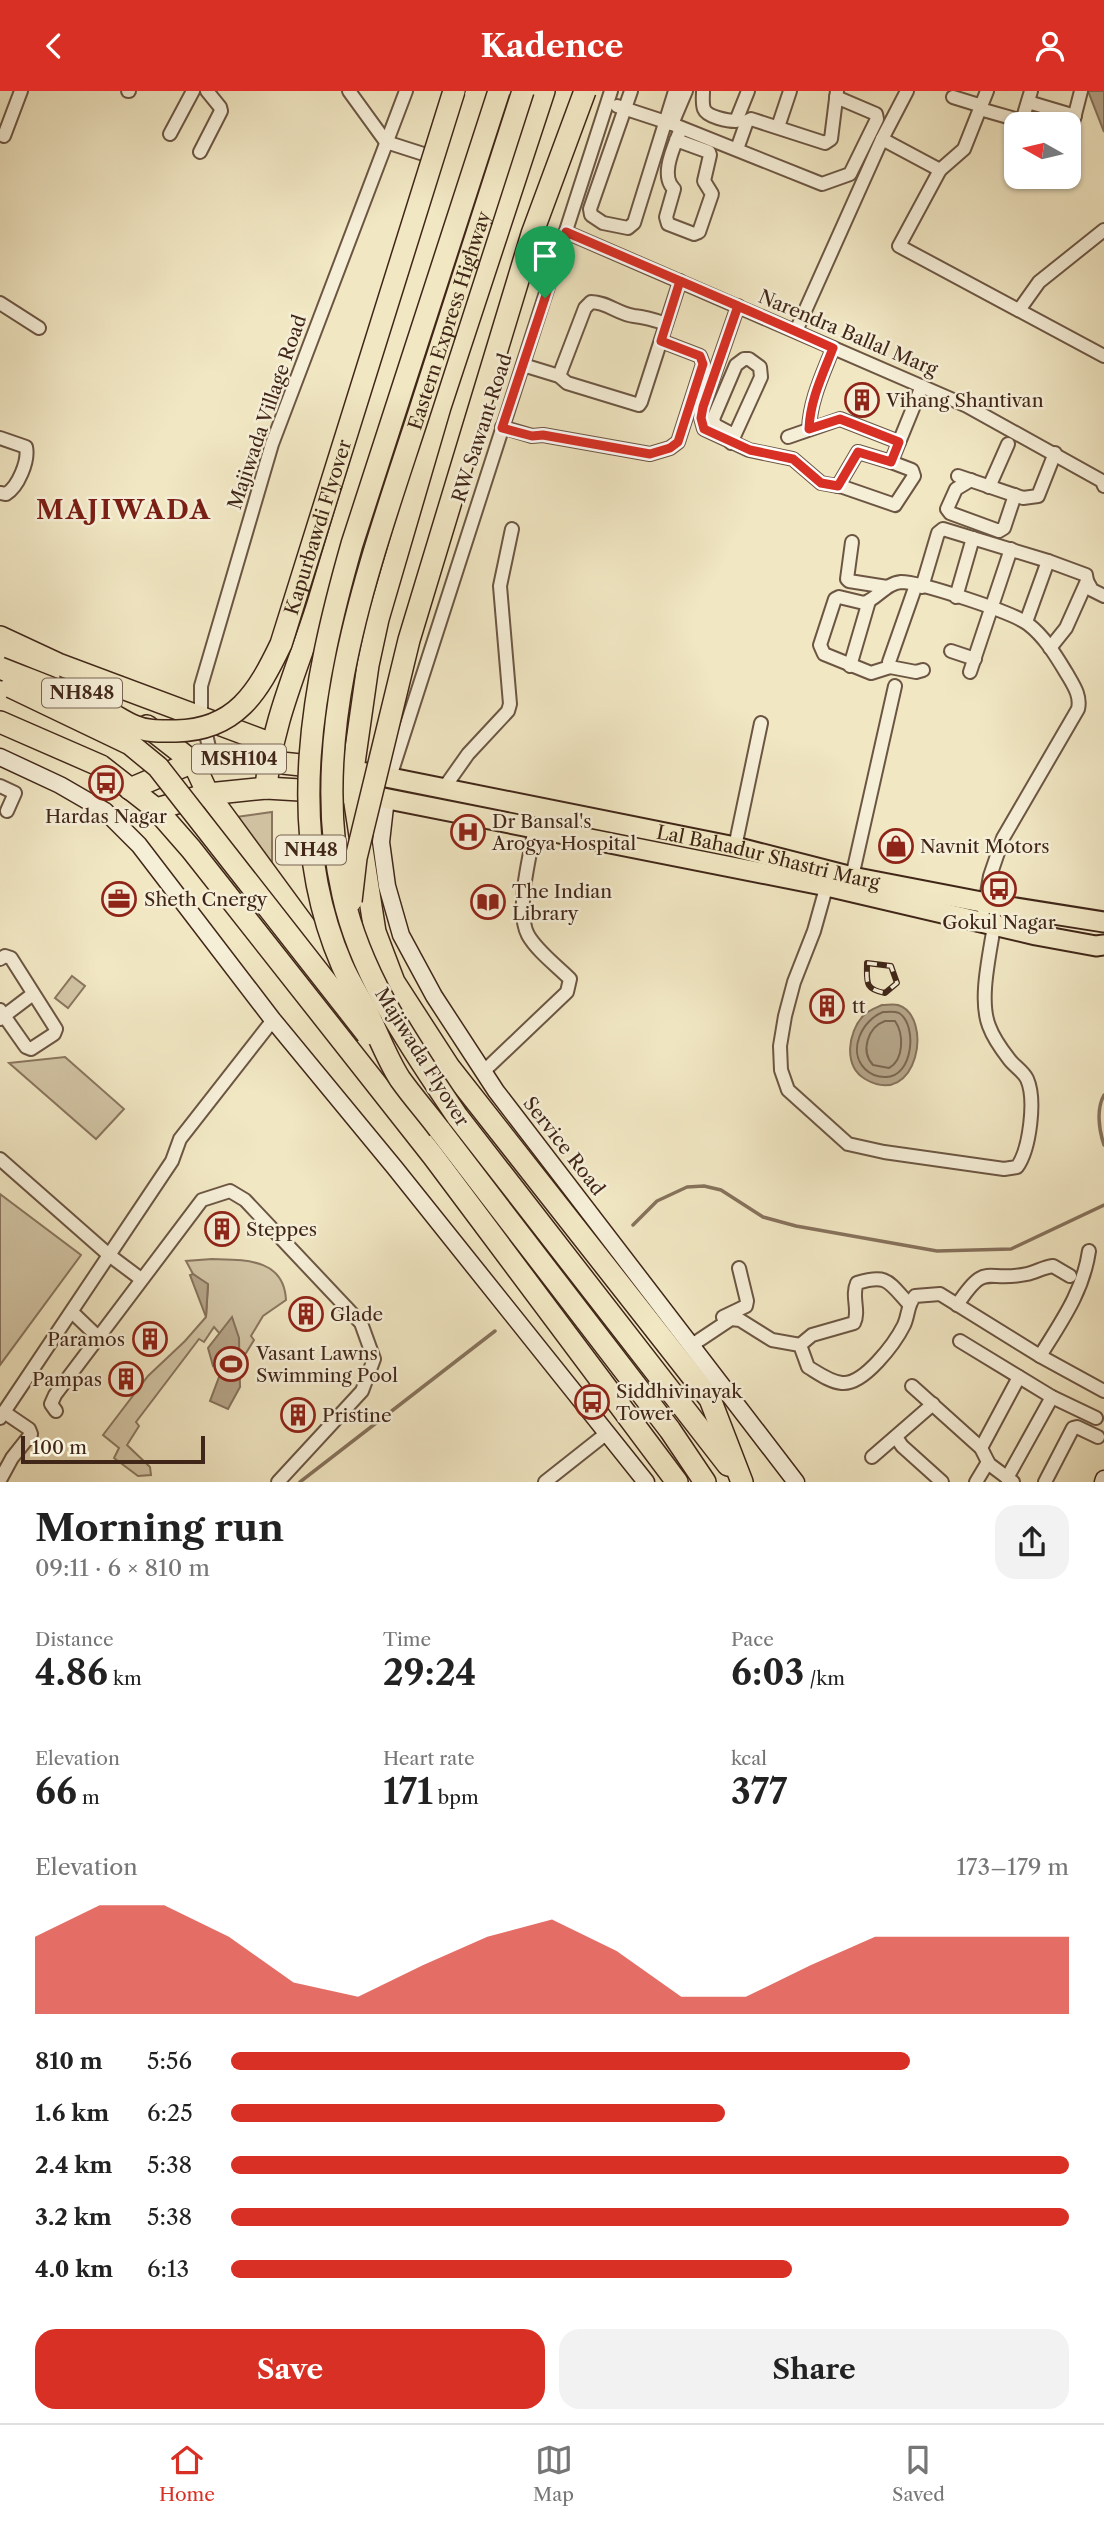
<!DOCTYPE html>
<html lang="en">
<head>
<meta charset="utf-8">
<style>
  :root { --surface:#fff; --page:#f2f2f2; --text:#222; --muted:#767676; --line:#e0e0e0; --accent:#d93025 }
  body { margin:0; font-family:"Libre Caslon Text",serif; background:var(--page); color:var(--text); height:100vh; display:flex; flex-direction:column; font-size:26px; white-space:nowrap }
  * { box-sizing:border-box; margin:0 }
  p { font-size:23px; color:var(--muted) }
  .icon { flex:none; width:38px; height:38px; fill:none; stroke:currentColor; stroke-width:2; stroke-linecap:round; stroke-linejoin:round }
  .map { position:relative; height:1391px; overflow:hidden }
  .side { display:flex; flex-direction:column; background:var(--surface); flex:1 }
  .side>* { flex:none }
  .needle { width:46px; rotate:278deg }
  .fabs { position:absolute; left:1004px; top:21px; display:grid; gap:14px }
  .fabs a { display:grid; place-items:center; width:77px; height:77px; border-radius:14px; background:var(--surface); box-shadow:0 2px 5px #0004; font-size:35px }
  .scale { position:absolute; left:21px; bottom:18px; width:184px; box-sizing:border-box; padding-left:7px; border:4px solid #402618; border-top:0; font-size:19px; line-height:24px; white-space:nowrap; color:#402618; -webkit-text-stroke:5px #f6efd8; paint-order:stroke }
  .pin { position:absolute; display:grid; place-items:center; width:60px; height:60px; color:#fff; margin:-72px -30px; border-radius:50% 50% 50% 0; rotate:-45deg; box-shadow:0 0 7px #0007 }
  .pin .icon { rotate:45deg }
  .round { display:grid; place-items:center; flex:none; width:74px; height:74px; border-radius:21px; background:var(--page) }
  .head { display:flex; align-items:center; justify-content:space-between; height:119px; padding:0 35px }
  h1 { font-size:38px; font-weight:700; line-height:52px }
  .stats { display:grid; grid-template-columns:repeat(3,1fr); gap:10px; height:119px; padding:7px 35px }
  .stats div { display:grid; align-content:center }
  .stats b { font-size:35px; font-weight:700 }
  .stats small { font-size:19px; font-weight:400 }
  .stats p { font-size:19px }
  .chart { height:196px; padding:14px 35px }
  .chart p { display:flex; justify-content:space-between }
  .chart svg { width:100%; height:126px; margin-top:7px; fill:var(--accent); opacity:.7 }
  .primary-button { display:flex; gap:14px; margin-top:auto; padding:14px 35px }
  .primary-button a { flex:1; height:80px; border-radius:21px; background:var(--accent); color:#fff; font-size:28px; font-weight:700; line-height:80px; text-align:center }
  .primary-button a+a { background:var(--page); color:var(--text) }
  ul { padding:0 35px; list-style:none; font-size:23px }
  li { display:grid; grid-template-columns:112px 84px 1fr; align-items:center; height:52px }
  li i { height:18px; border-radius:9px; background:var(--accent) }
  header { display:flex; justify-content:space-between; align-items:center; height:91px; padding:0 35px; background:var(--accent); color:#fff; font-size:32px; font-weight:700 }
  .menu { display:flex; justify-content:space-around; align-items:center; height:98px; border-top:2px solid var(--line); background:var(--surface); font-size:19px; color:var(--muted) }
  .menu a { display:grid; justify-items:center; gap:4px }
  .menu .on { color:var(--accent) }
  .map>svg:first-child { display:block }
</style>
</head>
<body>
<header><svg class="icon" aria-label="back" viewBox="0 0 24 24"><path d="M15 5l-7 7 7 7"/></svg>Kadence<svg class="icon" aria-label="person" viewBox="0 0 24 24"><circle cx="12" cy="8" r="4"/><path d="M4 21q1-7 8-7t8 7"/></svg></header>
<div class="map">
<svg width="1104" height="1391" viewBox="0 0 1104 1391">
  <rect width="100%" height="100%" fill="#f1e7c3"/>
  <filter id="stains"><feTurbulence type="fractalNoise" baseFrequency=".00286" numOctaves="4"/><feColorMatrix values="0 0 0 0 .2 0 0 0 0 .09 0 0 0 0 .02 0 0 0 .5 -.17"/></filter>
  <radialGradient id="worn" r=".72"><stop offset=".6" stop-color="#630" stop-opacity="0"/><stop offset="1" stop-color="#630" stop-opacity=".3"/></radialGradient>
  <!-- green -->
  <g fill="#d3c6a6" stroke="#8a765f" stroke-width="2">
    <path d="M272 721V775L236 726Z"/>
    <path d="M72 885 85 895 68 917 55 907Z"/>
    <path d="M65 966 124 1018 96 1048 9 972Z"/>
    <path d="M0 1103 81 1164 0 1274Z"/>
    <path d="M212 1168C244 1169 284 1167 286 1209L263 1225 251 1245 254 1249 246 1262 240 1263 232 1227 220 1243 214 1236 204 1251 199 1248 136 1331 139 1335 127 1354 150 1376 151 1384 138 1385 114 1367 119 1357 103 1344 148 1285 185 1250 206 1226 208 1194 193 1183 186 1170Z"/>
  </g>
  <!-- water -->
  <g fill="#b5a589" stroke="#86725c" stroke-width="2">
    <path d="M1088 0H1104V41Z"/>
    <path d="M882 914C887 914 894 913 898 914 934 925 918 1019 865 988 843 975 848 941 863 925 869 919 875 917 882 914Z"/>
    <path d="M193 1183 208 1193 206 1226 190 1184Z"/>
    <path d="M232 1226 239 1247 240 1296 228 1318 210 1310 222 1278V1270L213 1275 208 1257Z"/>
  </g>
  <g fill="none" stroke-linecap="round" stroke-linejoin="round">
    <!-- shore -->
    <g stroke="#7a6650" stroke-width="2">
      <path d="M883 921C888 921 894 920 899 922 918 934 913 987 885 986 878 986 870 983 865 978 847 960 862 929 883 921Z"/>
      <path d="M885 930H895C904 943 904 969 889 977L873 974C860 960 868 936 885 930Z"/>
    </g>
    <!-- stream -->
    <g stroke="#86725c" stroke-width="3.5">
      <path d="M1104 1004C1096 1018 1099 1039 1104 1054"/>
      <path d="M633 1134 657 1110 687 1096 704 1095 721 1099 763 1126 796 1135 937 1160 1011 1158 1104 1114"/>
      <path d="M300 1391 495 1240"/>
    </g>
    <!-- street casing -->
    <g stroke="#6c5643" stroke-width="16">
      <g id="street">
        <path d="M128 0H129"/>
        <path d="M349 0 386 51"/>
        <path d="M631 0 590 118 591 124 603 132 628 137 634 132 675 0"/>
        <path d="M703 0C703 5 702 13 704 18 707 26 728 30 736 30L748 0"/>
        <path d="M953 6 982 15"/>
        <path d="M1028 11 1075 25"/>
        <path d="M617 15 672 33 686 0"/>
        <path d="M980 18 1022 30 1031 0"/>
        <path d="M672 33 822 93 850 83 877 28 876 23 836 6"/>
        <path d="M778 36 790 0"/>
        <path d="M170 43 193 0"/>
        <path d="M4 45 21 0"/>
        <path d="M1069 47 1081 0"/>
        <path d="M882 48 940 79 899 155 1104 265"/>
        <path d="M676 49 709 61 710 64 704 90 712 103 699 141 694 143 668 133 666 126 674 98C659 84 675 54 681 37"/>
        <path d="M386 51 439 68"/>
        <path d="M1017 53V59"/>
        <path d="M737 58 747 30 751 28 825 52 831 48 837 0"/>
        <path d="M200 61 221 20 220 16 207 0"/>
        <path d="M940 79 964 58 987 0"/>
        <path d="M566 141 967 315 1102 390 1104 395"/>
        <path d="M0 212 39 237"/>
        <path d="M738 215 703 316 701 327 704 338 749 359 793 368 821 392 843 396 895 414 914 385 912 379 891 371 922 295"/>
        <path d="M1019 219 1039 191 1104 139"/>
        <path d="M796 240 882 48 907 0"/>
        <path d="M523 274 559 285 567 292 639 314 641 311 680 190"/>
        <path d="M559 285 585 217 591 211C607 211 618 223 634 225 645 226 655 229 666 233"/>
        <path d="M502 336 532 345 543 344 650 363 670 357 678 351 703 273 700 265 661 250"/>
        <path d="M809 338C810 309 823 283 833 257"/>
        <path d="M788 346 840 328 899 351"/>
        <path d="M0 347 26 356C29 370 18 396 6 403L0 402"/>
        <path d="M731 352 761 286 760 276 749 268H744L736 274 713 328 715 334 734 344"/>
        <path d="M958 385 1023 407 1038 405 1055 362"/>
        <path d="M971 389 956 398 947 418 950 422 999 440 1004 437 1015 404"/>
        <path d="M838 395 858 361 891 371"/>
        <path d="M989 396 1008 353"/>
        <path d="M852 451 847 488 849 490 887 496"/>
        <path d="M1048 470 1086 484 1087 490 1066 537 1050 557"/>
        <path d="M1087 490 1092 499 1104 505"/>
        <path d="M916 494 889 571 890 576 916 581 923 579"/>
        <path d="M922 496 938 442 943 438 1048 470 1026 531"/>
        <path d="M956 506 973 447"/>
        <path d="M951 560 975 568"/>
        <path d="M850 575 869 510"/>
        <path d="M890 576 871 582 824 563 820 554 835 508 839 506 864 512C877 508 886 492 901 491 920 491 1012 521 1028 533 1045 546 1056 565 1067 583 1074 595 1081 605 1078 618L1003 747 990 785 984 819"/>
        <path d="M970 581 1011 458"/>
        <path d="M212 669 201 622V595L272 353 406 0"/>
        <path d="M390 686 611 0"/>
        <path d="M0 695 15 702 7 720"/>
        <path d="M444 697 468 663 508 620 510 613 500 495 512 438"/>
        <path d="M735 756 761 632"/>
        <path d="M852 786 895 595"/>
        <path d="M828 790 814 840 794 891 785 925 780 955 781 979 788 999 848 1053 884 1061 1004 1078 1017 1076C1030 1058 1036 1008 1027 988 1023 980 1014 975 1009 968 1002 959 993 946 989 935 978 907 991 859 995 828"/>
        <path d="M0 868 5 865 11 867 56 938 54 943 31 958 26 956 0 919"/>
        <path d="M0 928 33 903"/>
        <path d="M483 981 567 901 570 888C557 875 537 860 528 844 515 819 530 765 535 737"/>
        <path d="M0 1068 109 1164 141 1188"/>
        <path d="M957 1214C987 1169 984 1192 1027 1183 1036 1181 1044 1176 1053 1175L1070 1185"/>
        <path d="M72 1221 98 1246"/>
        <path d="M723 1226 746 1215 747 1210 739 1177"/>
        <path d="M960 1250 1052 1306 1096 1327"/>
        <path d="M692 1254 731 1228 740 1229 772 1249 800 1254 808 1276C818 1282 830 1291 842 1292 864 1294 895 1252 904 1234 909 1223 907 1214 915 1205L940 1203 1040 1265 1104 1300"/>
        <path d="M800 1254 812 1244 854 1232C860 1220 851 1205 857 1192 887 1183 888 1190 908 1212"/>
        <path d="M1040 1265C1061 1231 1083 1201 1089 1160"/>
        <path d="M912 1295 981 1357 989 1373 1013 1391"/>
        <path d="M56 1320 51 1313 55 1304 202 1109 230 1100 245 1109 361 1232 374 1268 362 1300 278 1391"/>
        <path d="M0 1327 172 1070 180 1048 273 929"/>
        <path d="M896 1346 902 1355 942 1391"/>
        <path d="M981 1357 1019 1286"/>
        <path d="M872 1366 933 1313"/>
        <path d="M1007 1387 1052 1306"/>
        <path d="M0 1389 12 1367 31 1343 29 1338 4 1321"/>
        <path d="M545 1391 607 1342"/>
        <path d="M976 1391 988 1371"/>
        <path d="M1045 1391 1073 1337 1077 1336 1098 1346"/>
      </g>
    </g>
    <!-- secondary casing -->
    <g stroke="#402618" stroke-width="19">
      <g id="secondary">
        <path d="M0 666 60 694 105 720 139 754 273 929 395 1077 646 1391"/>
        <path d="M386 707 381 751 387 795 401 844 434 905 496 1000 796 1391"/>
        <path d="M1103 1391 1104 1388"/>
      </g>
    </g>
    <!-- primary casing -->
    <g stroke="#402618" stroke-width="23">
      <g id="primary">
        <path id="s1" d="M361 681 735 756 852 786 997 814 1104 831"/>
        <path d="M358 702 827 795 1036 844 1096 855 1104 854"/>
      </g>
    </g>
    <!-- highway casing -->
    <g stroke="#402618" stroke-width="24">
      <g id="highway">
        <path d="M544 0 440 316 378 528 368 574 353 679 354 706 375 841 394 891 449 976 710 1308 742 1391"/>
        <path d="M0 546 58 573 272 653"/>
        <path d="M0 564 49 587"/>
        <path d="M0 631 101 675 156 718 191 758 433 1065 677 1391"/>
        <path d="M147 635 193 671 208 703 340 883"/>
        <path d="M266 697C272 630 298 577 318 513 369 342 422 171 477 0"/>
        <path d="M130 698 193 671 235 667 329 677"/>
        <path d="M156 718 208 703 266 697 351 702"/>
        <path d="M457 1025 728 1374"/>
        <path d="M439 1038 670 1339 705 1391"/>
      </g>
    </g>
    <!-- street -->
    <use href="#street" stroke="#f6efd8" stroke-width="12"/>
    <!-- secondary -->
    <use href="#secondary" stroke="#f6efd8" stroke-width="16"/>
    <!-- primary -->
    <use href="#primary" stroke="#f1e7c3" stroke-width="19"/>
    <!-- highway -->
    <use href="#highway" stroke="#f1e7c3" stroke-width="21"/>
    <!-- rail casing -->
    <g stroke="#402618" stroke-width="6">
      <path id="rail" d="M867 872 891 875 897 892 885 902C864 898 867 891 867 872Z"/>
    </g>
    <!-- rail -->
    <use href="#rail" stroke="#f6efd8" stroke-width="3.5" stroke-dasharray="10" stroke-linecap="butt"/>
    <!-- highway-bridge casing -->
    <g stroke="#402618" stroke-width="24" stroke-linecap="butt">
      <g id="highway-bridge">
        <path id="s2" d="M0 577C35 591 71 604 105 620 115 624 124 631 134 635 147 641 162 640 176 640 236 639 258 601 281 553L454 0"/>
        <path d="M11 596 130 653 158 676 367 943"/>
        <path d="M351 810 356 767 409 549 532 143 585 0"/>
        <path id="s3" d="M457 1025C411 956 361 886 343 804 305 639 371 471 421 316 455 211 489 105 523 0"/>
        <path d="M439 1038C427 1022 412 1005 400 988 387 968 378 943 367 921 359 906 349 890 342 874 283 738 313 590 352 453L499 0"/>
      </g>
    </g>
    <!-- highway-bridge -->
    <use href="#highway-bridge" stroke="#f1e7c3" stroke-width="21"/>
  </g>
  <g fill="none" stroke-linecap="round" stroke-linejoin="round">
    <!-- route casing -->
    <g stroke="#fff" stroke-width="14">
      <path id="route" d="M545 207 502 337 532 345 543 344 650 363 670 357 678 351 703 273 700 265 661 250 680 190C731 212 782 234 833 257 823 283 810 309 809 338L840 328 899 351 891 371 858 361 838 395 821 392 793 368 750 359 704 338 701 327 703 316 738 215 566 141 545 207"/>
    </g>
    <!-- route -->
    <use href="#route" stroke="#d93025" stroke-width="9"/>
  </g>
  <!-- icons -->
  <defs>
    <g id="building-ring" transform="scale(1.75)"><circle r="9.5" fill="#f6efd8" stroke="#8f2418" stroke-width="1.5"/><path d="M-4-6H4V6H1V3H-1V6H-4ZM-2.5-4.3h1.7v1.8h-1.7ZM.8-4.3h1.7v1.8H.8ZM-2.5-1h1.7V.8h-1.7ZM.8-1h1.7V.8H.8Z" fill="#8f2418"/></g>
    <g id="bus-ring" transform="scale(1.75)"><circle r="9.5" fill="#f6efd8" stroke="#8f2418" stroke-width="1.5"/><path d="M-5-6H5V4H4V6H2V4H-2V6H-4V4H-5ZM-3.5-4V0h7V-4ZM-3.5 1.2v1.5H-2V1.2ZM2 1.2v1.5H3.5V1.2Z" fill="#8f2418"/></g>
    <g id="hospital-ring" transform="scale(1.75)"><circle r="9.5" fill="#f6efd8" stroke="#8f2418" stroke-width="1.5"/><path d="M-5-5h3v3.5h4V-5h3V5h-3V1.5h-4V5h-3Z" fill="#8f2418"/></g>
    <g id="shop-ring" transform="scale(1.75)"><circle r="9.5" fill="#f6efd8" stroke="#8f2418" stroke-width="1.5"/><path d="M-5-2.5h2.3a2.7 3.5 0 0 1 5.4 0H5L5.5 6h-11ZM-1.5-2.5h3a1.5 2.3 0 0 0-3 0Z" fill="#8f2418"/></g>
    <g id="office-ring" transform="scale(1.75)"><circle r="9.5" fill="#f6efd8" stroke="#8f2418" stroke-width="1.5"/><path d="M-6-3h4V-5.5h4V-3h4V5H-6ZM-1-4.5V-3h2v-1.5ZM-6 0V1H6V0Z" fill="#8f2418"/></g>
    <g id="library-ring" transform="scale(1.75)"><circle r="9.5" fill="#f6efd8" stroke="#8f2418" stroke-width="1.5"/><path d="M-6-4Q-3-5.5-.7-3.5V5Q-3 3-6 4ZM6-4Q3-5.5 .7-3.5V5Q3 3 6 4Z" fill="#8f2418"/></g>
    <g id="stadium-ring" transform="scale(1.75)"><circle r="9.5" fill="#f6efd8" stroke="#8f2418" stroke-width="1.5"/><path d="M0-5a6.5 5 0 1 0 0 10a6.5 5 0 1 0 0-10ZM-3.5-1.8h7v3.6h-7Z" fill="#8f2418"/></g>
  </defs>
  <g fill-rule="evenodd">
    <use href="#building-ring" x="862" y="309"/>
    <use href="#bus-ring" x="106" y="692"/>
    <use href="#hospital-ring" x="468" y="741"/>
    <use href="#shop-ring" x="896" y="755"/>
    <use href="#bus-ring" x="999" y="798"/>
    <use href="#office-ring" x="119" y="808"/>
    <use href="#library-ring" x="488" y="811"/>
    <use href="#building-ring" x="827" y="915"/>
    <use href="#building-ring" x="222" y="1138"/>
    <use href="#building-ring" x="306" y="1223"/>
    <use href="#building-ring" x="150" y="1248"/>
    <use href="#stadium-ring" x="231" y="1273"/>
    <use href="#building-ring" x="126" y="1288"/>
    <use href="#bus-ring" x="592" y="1311"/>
    <use href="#building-ring" x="298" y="1324"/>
  </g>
  <g text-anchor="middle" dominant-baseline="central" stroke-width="5" stroke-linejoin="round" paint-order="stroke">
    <!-- shield labels -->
    <g fill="#f6efd8" stroke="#776252" stroke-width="2">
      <rect x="42" y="587.5" width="80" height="29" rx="5"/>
      <rect x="192" y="653.5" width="94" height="29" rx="5"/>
      <rect x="276" y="744.5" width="70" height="29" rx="5"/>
    </g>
    <g font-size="18" font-weight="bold" fill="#402618">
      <text x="82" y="602">NH848</text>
      <text x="239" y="668">MSH104</text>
      <text x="311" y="759">NH48</text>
    </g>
    <!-- street labels -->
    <g font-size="19" fill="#402618" stroke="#f6efd8">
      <text stroke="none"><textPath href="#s3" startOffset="842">Eastern Express Highway</textPath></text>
      <text transform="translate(848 242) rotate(23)">Narendra Ballal Marg</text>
      <text transform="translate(267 321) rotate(-71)">Majiwada Village Road</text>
      <text transform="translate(482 337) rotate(-72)">RW Sawant Road</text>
      <text stroke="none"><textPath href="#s2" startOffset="457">Kapurbawdi Flyover</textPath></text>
      <text stroke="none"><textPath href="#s1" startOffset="416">Lal Bahadur Shastri Marg</textPath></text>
      <text transform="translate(422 966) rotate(58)">Majiwada Flyover</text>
      <text transform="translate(564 1055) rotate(52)">Service Road</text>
    </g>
    <!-- poi labels -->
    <g font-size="19" fill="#402618" stroke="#f6efd8" text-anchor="start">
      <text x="886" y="309">Vihang Shantivan</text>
      <text x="106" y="725" text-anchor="middle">Hardas Nagar</text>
      <text x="492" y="730">Dr Bansal's<tspan x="492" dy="22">Arogya Hospital</tspan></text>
      <text x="920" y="755">Navnit Motors</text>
      <text x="512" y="800">The Indian<tspan x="512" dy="22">Library</tspan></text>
      <text x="144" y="808">Sheth Cnergy</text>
      <text x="999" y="831" text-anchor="middle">Gokul Nagar</text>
      <text x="852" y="915">tt</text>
      <text x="246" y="1138">Steppes</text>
      <text x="330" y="1223">Glade</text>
      <text x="125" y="1248" text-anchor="end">Paramos</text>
      <text x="256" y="1262">Vasant Lawns<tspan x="256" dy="22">Swimming Pool</tspan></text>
      <text x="102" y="1288" text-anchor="end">Pampas</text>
      <text x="616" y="1300">Siddhivinayak<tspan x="616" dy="22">Tower</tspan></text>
      <text x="322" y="1324">Pristine</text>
    </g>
    <!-- district labels -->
    <g font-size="26" font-weight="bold" letter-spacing="2" fill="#7a1f14" stroke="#f6efd8">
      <text x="124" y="419">MAJIWADA</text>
    </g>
  </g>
  <rect width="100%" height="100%" filter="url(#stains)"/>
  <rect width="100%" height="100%" fill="url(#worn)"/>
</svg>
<div class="fabs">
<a><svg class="needle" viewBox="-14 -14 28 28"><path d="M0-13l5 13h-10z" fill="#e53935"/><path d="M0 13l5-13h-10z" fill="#767676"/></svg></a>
</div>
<div class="scale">100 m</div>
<div class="pin" style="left:545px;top:207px;background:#1e9e55"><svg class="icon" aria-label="arrive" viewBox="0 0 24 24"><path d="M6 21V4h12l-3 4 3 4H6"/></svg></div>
</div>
<section class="side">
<div class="head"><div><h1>Morning run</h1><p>09:11 · 6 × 810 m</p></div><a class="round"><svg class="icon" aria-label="share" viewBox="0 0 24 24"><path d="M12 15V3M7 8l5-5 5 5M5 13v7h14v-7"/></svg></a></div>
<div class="stats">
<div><p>Distance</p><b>4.86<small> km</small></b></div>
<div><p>Time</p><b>29:24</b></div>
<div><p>Pace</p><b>6:03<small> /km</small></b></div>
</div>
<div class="stats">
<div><p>Elevation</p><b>66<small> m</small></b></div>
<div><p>Heart rate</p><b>171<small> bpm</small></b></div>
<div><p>kcal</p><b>377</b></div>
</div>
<div class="chart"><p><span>Elevation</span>173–179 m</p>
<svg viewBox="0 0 160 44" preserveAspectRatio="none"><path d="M0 44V17L10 6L20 6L30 17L40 33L50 38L60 27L70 17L80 11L90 22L100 38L110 38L120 27L130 17L140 17L150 17L160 17V44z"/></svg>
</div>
<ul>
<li><b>810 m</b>5:56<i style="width:81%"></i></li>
<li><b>1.6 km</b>6:25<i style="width:59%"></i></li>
<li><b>2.4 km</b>5:38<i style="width:100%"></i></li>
<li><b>3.2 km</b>5:38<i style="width:100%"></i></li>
<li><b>4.0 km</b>6:13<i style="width:67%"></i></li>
</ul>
<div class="primary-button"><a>Save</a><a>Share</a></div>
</section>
<nav class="menu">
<a class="on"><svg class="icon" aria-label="home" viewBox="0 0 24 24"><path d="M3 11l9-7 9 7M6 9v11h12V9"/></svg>Home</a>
<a><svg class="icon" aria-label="map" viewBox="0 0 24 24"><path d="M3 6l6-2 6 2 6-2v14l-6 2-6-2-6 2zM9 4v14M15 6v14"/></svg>Map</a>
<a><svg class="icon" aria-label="saved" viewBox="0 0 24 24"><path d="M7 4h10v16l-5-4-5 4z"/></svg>Saved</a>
</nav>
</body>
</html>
